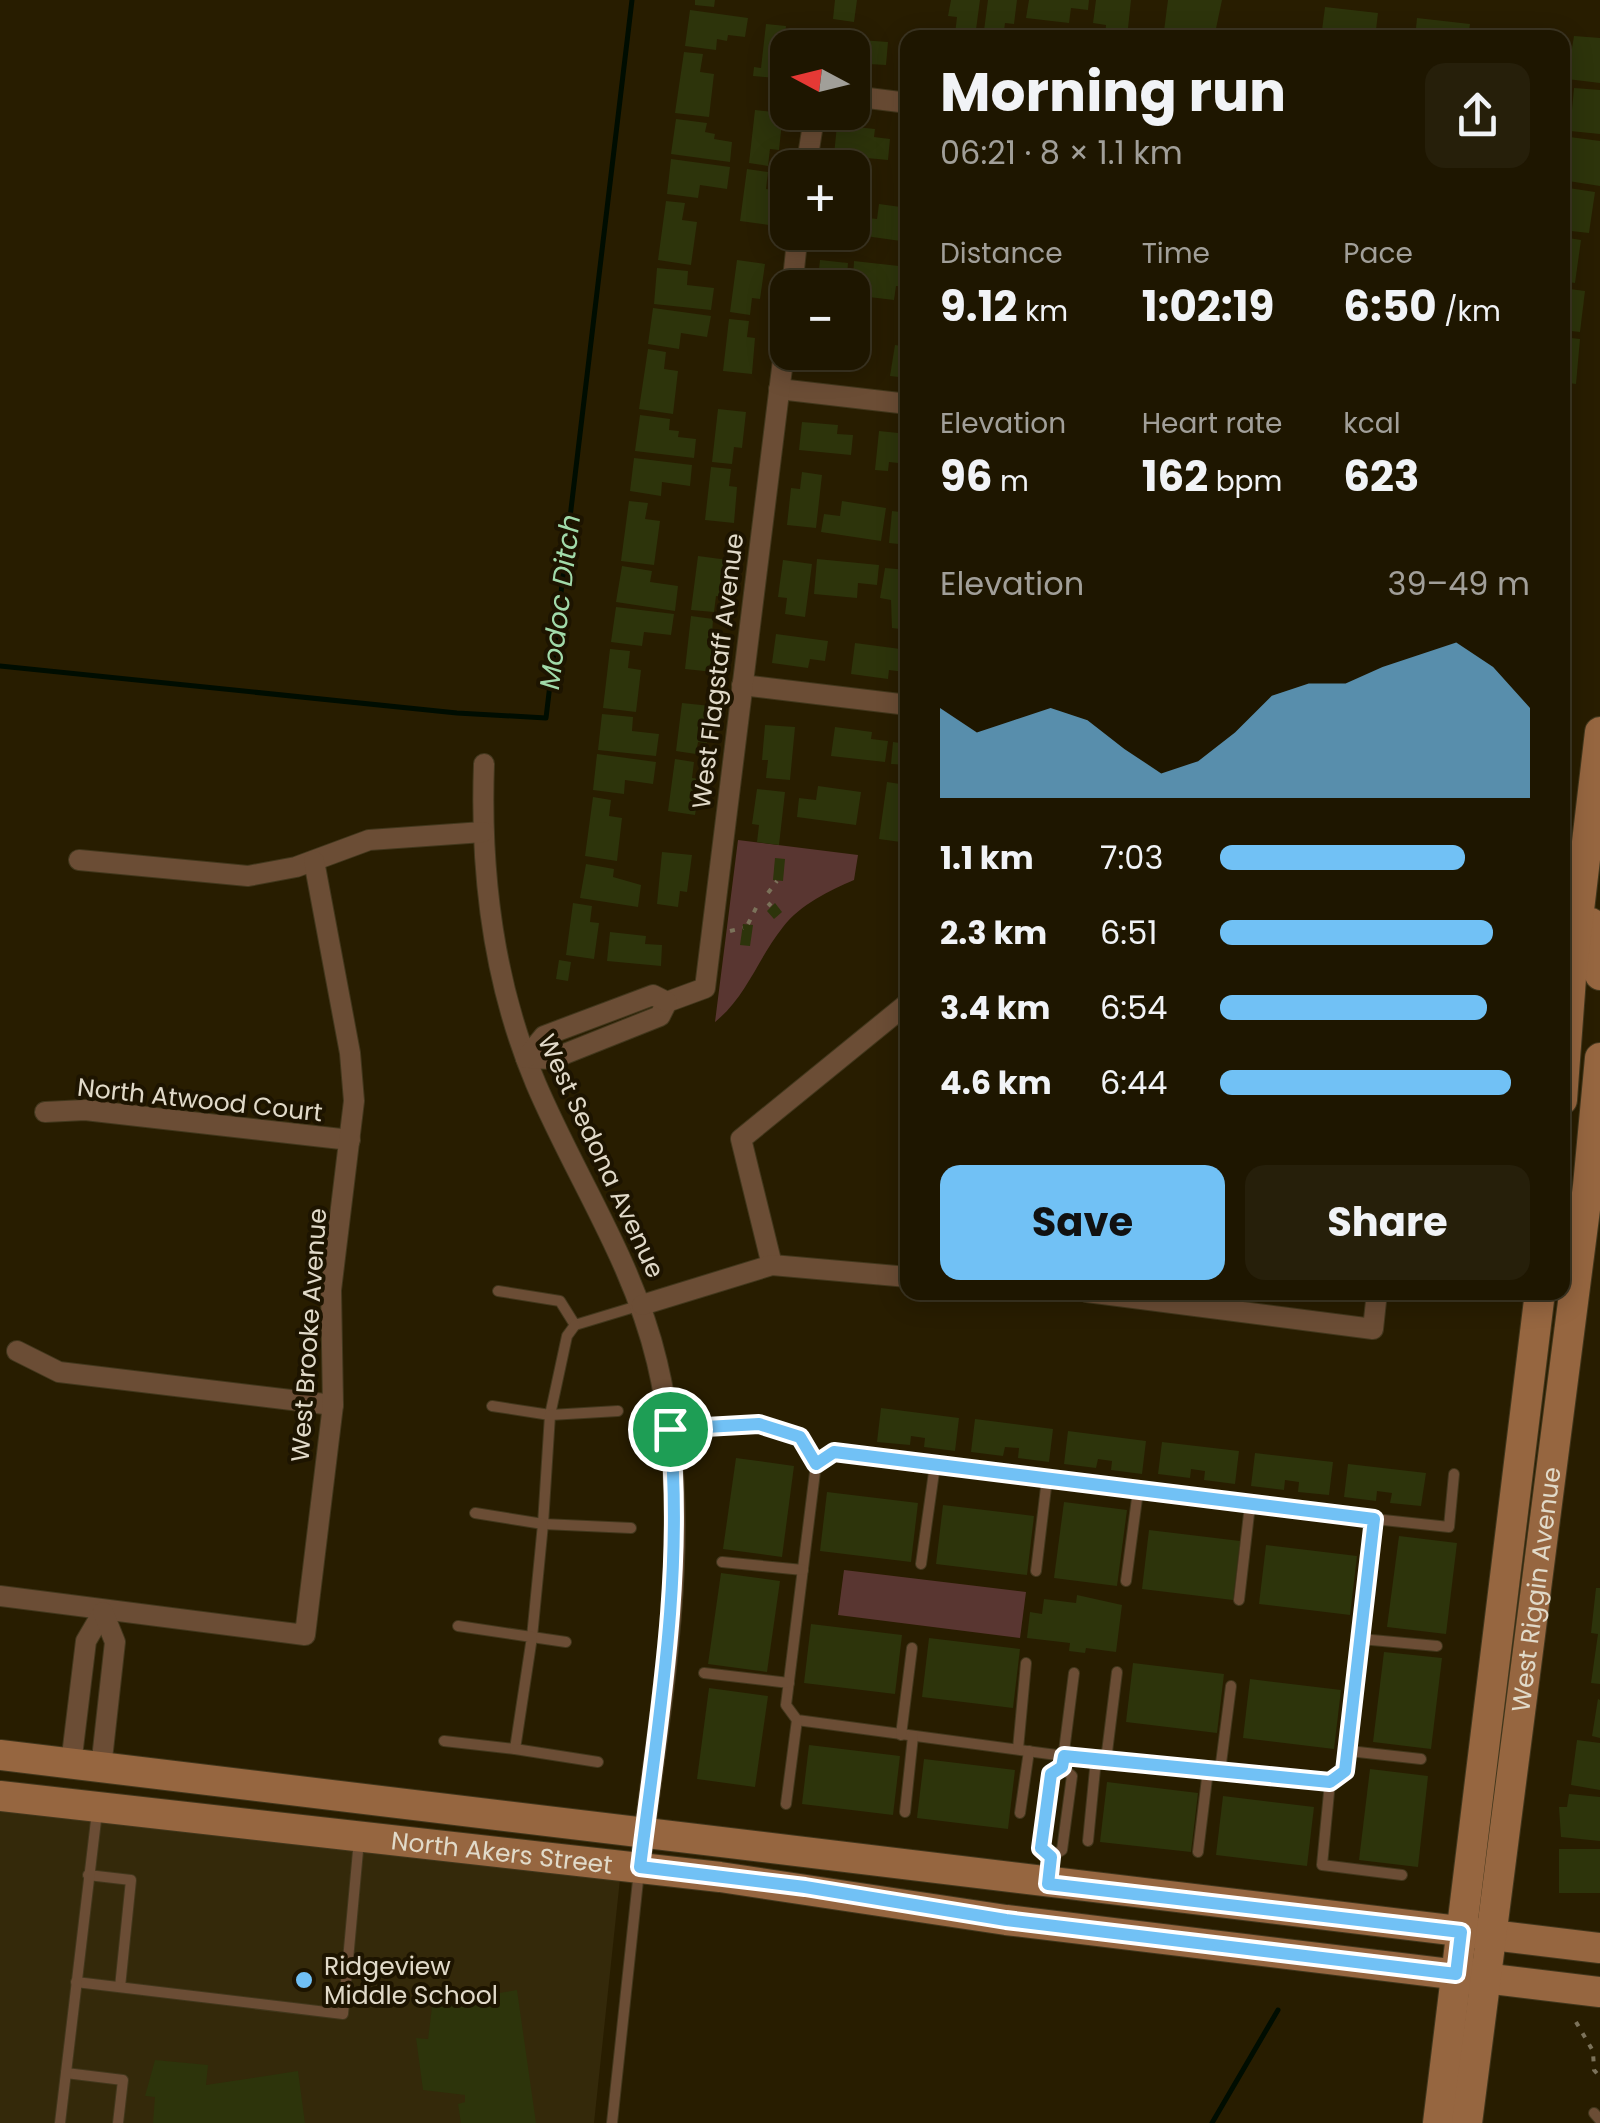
<!DOCTYPE html>
<html lang="en">
<head>
<meta charset="utf-8">
<style>
  :root { --surface:#1e1600; --page:#261f0a; --text:#f1f3f6; --muted:#a19f99; --line:#3c3522; --accent:#71c1f5 }
  body { margin:0; font-family:Poppins,sans-serif; background:var(--page); color:var(--text); height:100vh; display:flex; flex-direction:column; font-size:38px; white-space:nowrap }
  * { box-sizing:border-box; margin:0 }
  p { font-size:32px; color:var(--muted) }
  .icon { flex:none; width:55px; height:55px; fill:none; stroke:currentColor; stroke-width:2; stroke-linecap:round; stroke-linejoin:round }
  .map { position:relative; flex:1; overflow:hidden }
  .sheet { position:absolute; left:900px; top:30px; width:670px; height:1270px; display:flex; flex-direction:column; background:var(--surface); border-radius:20px; box-shadow:0 5px 25px #0003,0 0 0 2px var(--line) }
  .sheet>* { flex:none }
  .needle { width:65px; rotate:277deg }
  .tools { position:absolute; left:770px; top:30px; display:grid; gap:20px }
  .tools a { display:grid; place-items:center; width:100px; height:100px; border-radius:20px; background:var(--surface); box-shadow:0 5px 25px #0003,0 0 0 2px var(--line); font-size:50px }
  .pin { position:absolute; display:grid; place-items:center; width:85px; height:85px; color:#fff; margin:-42px; border:5px solid #fff; border-radius:50%; box-shadow:0 2px 10px #0007 }
  .round { display:grid; place-items:center; flex:none; width:105px; height:105px; border-radius:20px; background:var(--page) }
  .overview { display:flex; align-items:center; justify-content:space-between; height:170px; padding:0 40px }
  h1 { font-size:55px; font-weight:700; line-height:75px }
  .figures { display:grid; grid-template-columns:repeat(3,1fr); gap:15px; height:170px; padding:10px 40px }
  .figures div { display:grid; align-content:center }
  .figures b { font-size:42px; font-weight:700 }
  .figures small { font-size:28px; font-weight:400 }
  .figures p { font-size:28px }
  .chart { height:280px; padding:20px 40px }
  .chart p { display:flex; justify-content:space-between }
  .chart svg { width:100%; height:180px; margin-top:10px; fill:var(--accent); opacity:.7 }
  .cta { display:flex; gap:20px; margin-top:auto; padding:20px 40px }
  .cta a { flex:1; height:115px; border-radius:20px; background:var(--accent); color:#111; font-size:40px; font-weight:700; line-height:115px; text-align:center }
  .cta a+a { background:var(--page); color:var(--text) }
  ul { padding:0 40px; list-style:none; font-size:32px }
  li { display:grid; grid-template-columns:160px 120px 1fr; align-items:center; height:75px }
  li i { height:25px; border-radius:12px; background:var(--accent) }
  .map>svg:first-child { display:block }
</style>
</head>
<body>
<div class="map">
<svg width="1600" height="2123" viewBox="0 0 1600 2123">
  <rect width="100%" height="100%" fill="#281d00"/>
  <!-- built -->
  <path fill="#34290a" d="M0 1809 620 1879 594 2123H0Z"/>
  <!-- green -->
  <g fill="#593631">
    <path d="M738 840 858 855 854 880C830 890 800 905 783 927 758 958 747 996 715 1022Z"/>
    <path d="M844 1570 1026 1592 1020 1638 838 1615Z"/>
  </g>
  <g fill="none" stroke-linecap="round" stroke-linejoin="round">
    <!-- stream -->
    <g stroke="#000d01" stroke-width="5">
      <path d="M0 666 457 713 546 718 632 0"/>
      <path d="M1212 2123 1278 2010"/>
    </g>
  </g>
  <!-- building -->
  <g fill="#2d340b">
    <path d="M695 0H715L714 7 695 5Z"/>
    <path d="M835 0H857L854 22 833 19Z"/>
    <path d="M951 0H980L975 37 955 34 957 17 948 16Z"/>
    <path d="M988 0H1017L1014 24 1005 23 1003 38H983Z"/>
    <path d="M1029 0H1089L1088 10 1071 8 1069 23 1026 18Z"/>
    <path d="M1096 0H1131L1127 38H1105L1106 25 1093 23Z"/>
    <path d="M1168 0H1222L1214 38 1164 31Z"/>
    <path d="M1325 7 1378 13 1375 38H1321Z"/>
    <path d="M690 10 748 18 745 37 728 35 727 41 717 39 716 50 685 46Z"/>
    <path d="M1417 18 1470 24 1468 38H1415Z"/>
    <path d="M766 24 786 26 784 43H792L788 48V79L753 76 754 67 761 68Z"/>
    <path d="M1574 36 1600 38V83L1567 79Z"/>
    <path d="M834 38 888 42 886 65 868 64V71L852 69V48H834Z"/>
    <path d="M684 52 703 54 700 72 714 74 709 117 675 113Z"/>
    <path d="M1574 88 1600 90V134L1570 131Z"/>
    <path d="M755 110 783 113 779 150 770 149 768 166 749 163Z"/>
    <path d="M676 119 707 123 705 132 715 134 714 139 732 142 730 162 671 154Z"/>
    <path d="M837 125 875 129 874 137 890 139 888 160 834 155Z"/>
    <path d="M1562 136 1600 141V186L1562 180Z"/>
    <path d="M671 159 730 167 727 189 700 185 698 198 667 194Z"/>
    <path d="M747 169 768 172 766 189 774 190 769 225 740 221Z"/>
    <path d="M852 177 861 179 855 218H852Z"/>
    <path d="M1562 187 1595 192 1589 233 1562 230Z"/>
    <path d="M666 201 685 203 682 220 697 222 691 265 658 260Z"/>
    <path d="M879 204 908 208V242L858 235 860 217 877 219Z"/>
    <path d="M1562 237 1581 240 1575 283 1562 281Z"/>
    <path d="M737 260 765 264 760 299 752 298 750 315 730 312Z"/>
    <path d="M820 260 848 263 846 288H817Z"/>
    <path d="M854 261 908 267V287L896 286 894 300 852 295Z"/>
    <path d="M657 268 688 271 687 285 714 288 711 310 654 304Z"/>
    <path d="M1562 288 1585 291 1580 332 1562 330Z"/>
    <path d="M653 308 711 316 707 337 681 333 679 349 648 344Z"/>
    <path d="M729 319 749 321 747 337 755 338 752 374 723 371Z"/>
    <path d="M1562 337 1580 339 1576 384 1562 382Z"/>
    <path d="M852 343 865 344 861 365 846 363 845 372 808 367 810 352H852Z"/>
    <path d="M895 345 908 347V378L890 376Z"/>
    <path d="M648 349 666 352 664 369 678 371 673 414 639 409Z"/>
    <path d="M1562 389 1572 391 1567 433 1562 432Z"/>
    <path d="M718 409 746 412 742 448 734 447 732 464 712 462Z"/>
    <path d="M640 415 670 419 669 430 679 431 678 437 696 439 694 458 635 451Z"/>
    <path d="M802 422 838 425 837 434 853 435 851 455 799 450Z"/>
    <path d="M879 431 908 434V464L889 462 888 471 875 470Z"/>
    <path d="M634 458 692 465 690 486 662 482 661 496 630 491Z"/>
    <path d="M711 467 731 469 729 486 737 487 734 523 705 520Z"/>
    <path d="M802 472 822 475 816 528 787 525 791 488 800 489Z"/>
    <path d="M629 501 648 503 645 519 660 521 654 565 621 561Z"/>
    <path d="M842 501 886 508 881 541 821 532 824 514 840 516Z"/>
    <path d="M892 511 908 513V545L889 543Z"/>
    <path d="M698 556 728 560 724 597 716 596 714 612 691 610Z"/>
    <path d="M817 559 879 565 877 585 858 583 857 598 814 594Z"/>
    <path d="M783 560 812 564 805 617 785 614 787 598 778 597Z"/>
    <path d="M622 566 652 571 650 582 678 586 675 611 616 602Z"/>
    <path d="M885 568 908 570V630L892 628 891 600 880 598Z"/>
    <path d="M616 607 674 614 671 635 644 632 642 646 611 642Z"/>
    <path d="M691 616 713 619 712 635 718 636 714 672 685 669Z"/>
    <path d="M776 634 828 641 825 661 810 659 808 668 772 663Z"/>
    <path d="M855 643 908 650 905 672 889 670 888 679 851 674Z"/>
    <path d="M610 649 630 651 628 668 641 670 636 712 603 708Z"/>
    <path d="M682 703 711 706 707 743 698 742 696 754 676 751Z"/>
    <path d="M602 714 633 717 632 731 659 734 656 756 598 750Z"/>
    <path d="M765 725 795 727 790 780 766 778 768 760H762Z"/>
    <path d="M835 727 872 732 871 739 888 741 885 762 831 756Z"/>
    <path d="M893 742 908 744V765L891 764Z"/>
    <path d="M597 754 656 762 653 784 625 780 624 794 593 790Z"/>
    <path d="M675 759 694 762 692 778 701 779 695 815 668 811Z"/>
    <path d="M887 782 907 785 908 843 879 839Z"/>
    <path d="M818 786 861 792 856 825 797 817 799 798 816 800Z"/>
    <path d="M757 789 785 792 779 845 757 842 759 825 752 824Z"/>
    <path d="M593 797 611 800 609 816 622 818 617 861 585 856Z"/>
    <path d="M662 852 692 855 687 892 680 891 678 907 657 904Z"/>
    <path d="M775 858 785 859 783 881 773 880Z"/>
    <path d="M586 864 614 869 613 877 641 885 638 907 580 898Z"/>
    <path d="M573 903 592 906 590 922 599 923 594 959 566 955Z"/>
    <path d="M775 903 782 912 774 919 767 911Z"/>
    <path d="M743 924 753 925 750 946 740 945Z"/>
    <path d="M610 932 646 936 645 944 662 945 661 966 607 961Z"/>
    <path d="M559 960 571 962 568 981 556 979Z"/>
    <path d="M881 1408 959 1418 955 1451 924 1447 925 1438 911 1436 910 1445 877 1442Z"/>
    <path d="M975 1419 1053 1429 1049 1462 1018 1458 1019 1448 1005 1447 1003 1456 971 1452Z"/>
    <path d="M1068 1431 1146 1441 1142 1474 1111 1470 1112 1461 1098 1459 1096 1468 1064 1464Z"/>
    <path d="M1162 1442 1239 1451 1235 1484 1204 1480 1205 1471 1191 1469 1190 1478 1158 1474Z"/>
    <path d="M1255 1453 1333 1462 1329 1495 1298 1492 1299 1482 1285 1480 1284 1490 1251 1486Z"/>
    <path d="M736 1458 794 1466 782 1557 723 1549Z"/>
    <path d="M1348 1464 1426 1473 1421 1506 1390 1503 1392 1493 1377 1491 1376 1501 1344 1497Z"/>
    <path d="M827 1492 918 1503 911 1562 820 1551Z"/>
    <path d="M1064 1502 1127 1510 1117 1586 1054 1578Z"/>
    <path d="M943 1505 1034 1516 1027 1575 936 1564Z"/>
    <path d="M1149 1530 1240 1541 1233 1600 1142 1589Z"/>
    <path d="M1399 1536 1457 1543 1446 1634 1387 1627Z"/>
    <path d="M1266 1545 1357 1556 1350 1615 1259 1604Z"/>
    <path d="M721 1573 780 1581 767 1672 708 1664Z"/>
    <path d="M1596 1588H1600V1684L1591 1683 1598 1634 1591 1633Z"/>
    <path d="M1077 1595 1122 1605 1116 1652 1086 1648 1085 1653 1069 1651 1070 1643 1027 1638 1030 1612 1042 1614 1044 1599 1076 1603Z"/>
    <path d="M811 1624 902 1635 895 1694 804 1683Z"/>
    <path d="M929 1638 1020 1649 1013 1708 922 1697Z"/>
    <path d="M1384 1652 1442 1658 1431 1749 1373 1742Z"/>
    <path d="M1133 1663 1224 1674 1217 1733 1126 1722Z"/>
    <path d="M1250 1679 1341 1690 1334 1749 1243 1738Z"/>
    <path d="M709 1688 768 1696 755 1787 697 1779Z"/>
    <path d="M1598 1699 1600 1700V1738L1592 1736Z"/>
    <path d="M1577 1740 1600 1743V1790L1571 1785Z"/>
    <path d="M809 1745 900 1756 893 1815 802 1804Z"/>
    <path d="M924 1759 1015 1770 1008 1829 917 1818Z"/>
    <path d="M1370 1769 1428 1776 1418 1867 1359 1860Z"/>
    <path d="M1107 1782 1198 1793 1191 1852 1100 1842Z"/>
    <path d="M1569 1794 1600 1797V1841L1561 1837 1559 1807H1567Z"/>
    <path d="M1223 1796 1314 1807 1307 1866 1216 1855Z"/>
    <rect x="1559" y="1849" width="41" height="44"/>
    <path d="M517 1990 536 2123H461L458 2104 465 2102V2095L423 2090 416 2038 428 2039 433 1999 449 2001Z"/>
    <path d="M155 2060 208 2065 206 2085 298 2071 305 2123H153L155 2097 145 2096Z"/>
  </g>
  <g fill="none" stroke-linecap="round" stroke-linejoin="round">
    <!-- lane casing -->
    <g stroke="#42371c" stroke-width="12">
      <g id="lane">
        <path d="M498 1291 560 1301 575 1325 641 1305"/>
        <path d="M492 1406 550 1415 567 1336 575 1325"/>
        <path d="M618 1411 550 1415 543 1524 631 1528"/>
        <path d="M670 1429 778 1427 800 1437 816 1464"/>
        <path d="M834 1452 1374 1519 1345 1771 1330 1782 1064 1756 797 1720 786 1705 816 1464Z"/>
        <path d="M475 1513 543 1524 532 1637 566 1642"/>
        <path d="M1374 1519 1449 1527 1454 1474"/>
        <path d="M722 1562 803 1570"/>
        <path d="M921 1564 935 1465"/>
        <path d="M1036 1571 1047 1479"/>
        <path d="M1126 1581 1138 1491"/>
        <path d="M1239 1600 1250 1505"/>
        <path d="M1361 1639 1437 1646"/>
        <path d="M704 1673 789 1683"/>
        <path d="M901 1735 912 1648"/>
        <path d="M444 1741 515 1749 532 1637 458 1626"/>
        <path d="M515 1749 598 1762"/>
        <path d="M1018 1749 1026 1663"/>
        <path d="M1349 1751 1421 1759"/>
        <path d="M1106 1760 1117 1672"/>
        <path d="M1220 1771 1231 1686"/>
        <path d="M1330 1782 1322 1865 1402 1875"/>
        <path d="M786 1804 797 1720"/>
        <path d="M905 1812 913 1736"/>
        <path d="M1020 1813 1029 1751"/>
        <path d="M1088 1841 1096 1759"/>
        <path d="M1198 1852 1208 1770"/>
        <path d="M1051 1857 1041 1848 1051 1775 1062 1767 1074 1673"/>
        <path d="M88 1875 131 1880 120 1987"/>
        <path d="M1049 1880 1051 1857 1062 1850 1072 1776 1062 1767"/>
        <path d="M76 1982 343 2014 359 1840"/>
        <path d="M66 2073 123 2080 118 2123"/>
        <path d="M1594 2113 1600 2120"/>
        <path d="M60 2123 97 1812"/>
        <path d="M612 2123 639 1871"/>
      </g>
    </g>
    <!-- street casing -->
    <g stroke="#42371c" stroke-width="22">
      <g id="street">
        <path d="M852 96 908 103"/>
        <path d="M806 168 815 112"/>
        <path d="M792 288 798 232"/>
        <path d="M779 389 908 404"/>
        <path d="M742 685 908 705"/>
        <path d="M484 764C480 874 493 982 536 1084 576 1178 633 1261 657 1362 697 1529 660 1700 640 1867"/>
        <path d="M79 860 248 876 296 867 369 840 483 832"/>
        <path d="M526 1058 552 1059 660 1016 667 1002 705 988 788 320"/>
        <path d="M526 1058 544 1036 653 995 667 1002"/>
        <path d="M45 1112 85 1110 350 1140"/>
        <path d="M772 1265 741 1139 908 1003"/>
        <path d="M1087 1292 1373 1329 1377 1292"/>
        <path d="M642 1305 772 1265 908 1277"/>
        <path d="M17 1351 59 1372 333 1405"/>
        <path d="M0 1596 305 1635 333 1405 331 1290 354 1101 350 1053 314 861"/>
        <path d="M71 1764 86 1641 103 1612"/>
        <path d="M101 1768 115 1642 103 1612"/>
      </g>
    </g>
    <!-- secondary casing -->
    <g stroke="#42371c" stroke-width="32">
      <g id="secondary">
        <path d="M1591 923 1590 950 1600 975"/>
        <path d="M1562 1100 1571 978 1600 732"/>
        <path d="M0 1755 1600 1948"/>
        <path id="s1" d="M0 1796 720 1877 1006 1920 1600 1992"/>
        <path d="M1438 2123 1540 1292"/>
        <path id="s2" d="M1467 2123 1588 1186 1600 1058"/>
      </g>
    </g>
    <!-- path -->
    <g stroke="#7b725a" stroke-width="4" stroke-dasharray="5 8" stroke-linecap="butt">
      <path d="M768 893 777 881"/>
      <path d="M768 903 771 906"/>
      <path d="M748 924 759 902"/>
      <path d="M730 931 743 928"/>
      <path d="M1576 2022 1593 2051 1594 2070 1600 2077"/>
    </g>
    <!-- lane -->
    <use href="#lane" stroke="#6b4d35" stroke-width="10"/>
    <!-- street -->
    <use href="#street" stroke="#6b4d35" stroke-width="20"/>
    <!-- secondary -->
    <use href="#secondary" stroke="#966640" stroke-width="30"/>
  </g>
  <g fill="none" stroke-linecap="round" stroke-linejoin="round">
    <!-- route casing -->
    <g stroke="#fff" stroke-width="20">
      <path id="route" d="M759 1424 800 1437 816 1464 834 1452 1374 1519 1345 1771 1330 1782 1064 1756 1062 1767 1051 1774 1041 1848 1051 1857 1048 1884 1461 1932 1456 1974 1006 1920 805 1887 640 1867C658 1722 684 1576 670 1429Z"/>
    </g>
    <!-- route -->
    <use href="#route" stroke="#71c1f5" stroke-width="12"/>
  </g>
  <!-- markers -->
  <circle fill="#71c1f5" stroke="#1d1400" stroke-width="4" cx="304" cy="1980" r="10"/>
  <g text-anchor="middle" dominant-baseline="central" stroke-width="8" stroke-linejoin="round" paint-order="stroke">
    <!-- street labels -->
    <g font-size="25" fill="#e1dac9" stroke="#1d1400">
      <text transform="translate(718 671) rotate(-83)">West Flagstaff Avenue</text>
      <text transform="translate(200 1100) rotate(6)">North Atwood Court</text>
      <text transform="translate(601 1156) rotate(65)">West Sedona Avenue</text>
      <text transform="translate(309 1335) rotate(-86)">West Brooke Avenue</text>
      <text stroke="none"><textPath href="#s2" startOffset="538">West Riggin Avenue</textPath></text>
      <text stroke="none"><textPath href="#s1" startOffset="505">North Akers Street</textPath></text>
    </g>
    <!-- poi labels -->
    <g font-size="25" fill="#e1dac9" stroke="#1d1400" text-anchor="start">
      <text x="324" y="1966">Ridgeview<tspan x="324" dy="29">Middle School</tspan></text>
    </g>
    <!-- water labels -->
    <g font-size="28" font-style="italic" fill="#a1dbaa" stroke="#1d1400">
      <text transform="translate(560 602) rotate(-83)">Modoc Ditch</text>
    </g>
  </g>
</svg>
<div class="tools">
<a><svg class="needle" viewBox="-14 -14 28 28"><path d="M0-13l5 13h-10z" fill="#e53935"/><path d="M0 13l5-13h-10z" fill="#a19f99"/></svg></a>
<a>+</a>
<a>−</a>
</div>
<div class="pin" style="left:670px;top:1429px;background:#1e9e55"><svg class="icon" aria-label="arrive" viewBox="0 0 24 24"><path d="M6 21V4h12l-3 4 3 4H6"/></svg></div>
<section class="sheet">
<div class="overview"><div><h1>Morning run</h1><p>06:21 · 8 × 1.1 km</p></div><a class="round"><svg class="icon" aria-label="share" viewBox="0 0 24 24"><path d="M12 15V3M7 8l5-5 5 5M5 13v7h14v-7"/></svg></a></div>
<div class="figures">
<div><p>Distance</p><b>9.12<small> km</small></b></div>
<div><p>Time</p><b>1:02:19</b></div>
<div><p>Pace</p><b>6:50<small> /km</small></b></div>
</div>
<div class="figures">
<div><p>Elevation</p><b>96<small> m</small></b></div>
<div><p>Heart rate</p><b>162<small> bpm</small></b></div>
<div><p>kcal</p><b>623</b></div>
</div>
<div class="chart"><p><span>Elevation</span>39–49 m</p>
<svg viewBox="0 0 160 44" preserveAspectRatio="none"><path d="M0 44V22L10 28L20 25L30 22L40 25L50 32L60 38L70 35L80 28L90 19L100 16L110 16L120 12L130 9L140 6L150 12L160 22V44z"/></svg>
</div>
<ul>
<li><b>1.1 km</b>7:03<i style="width:79%"></i></li>
<li><b>2.3 km</b>6:51<i style="width:88%"></i></li>
<li><b>3.4 km</b>6:54<i style="width:86%"></i></li>
<li><b>4.6 km</b>6:44<i style="width:94%"></i></li>
</ul>
<div class="cta"><a>Save</a><a>Share</a></div>
</section>
</div>
</body>
</html>
